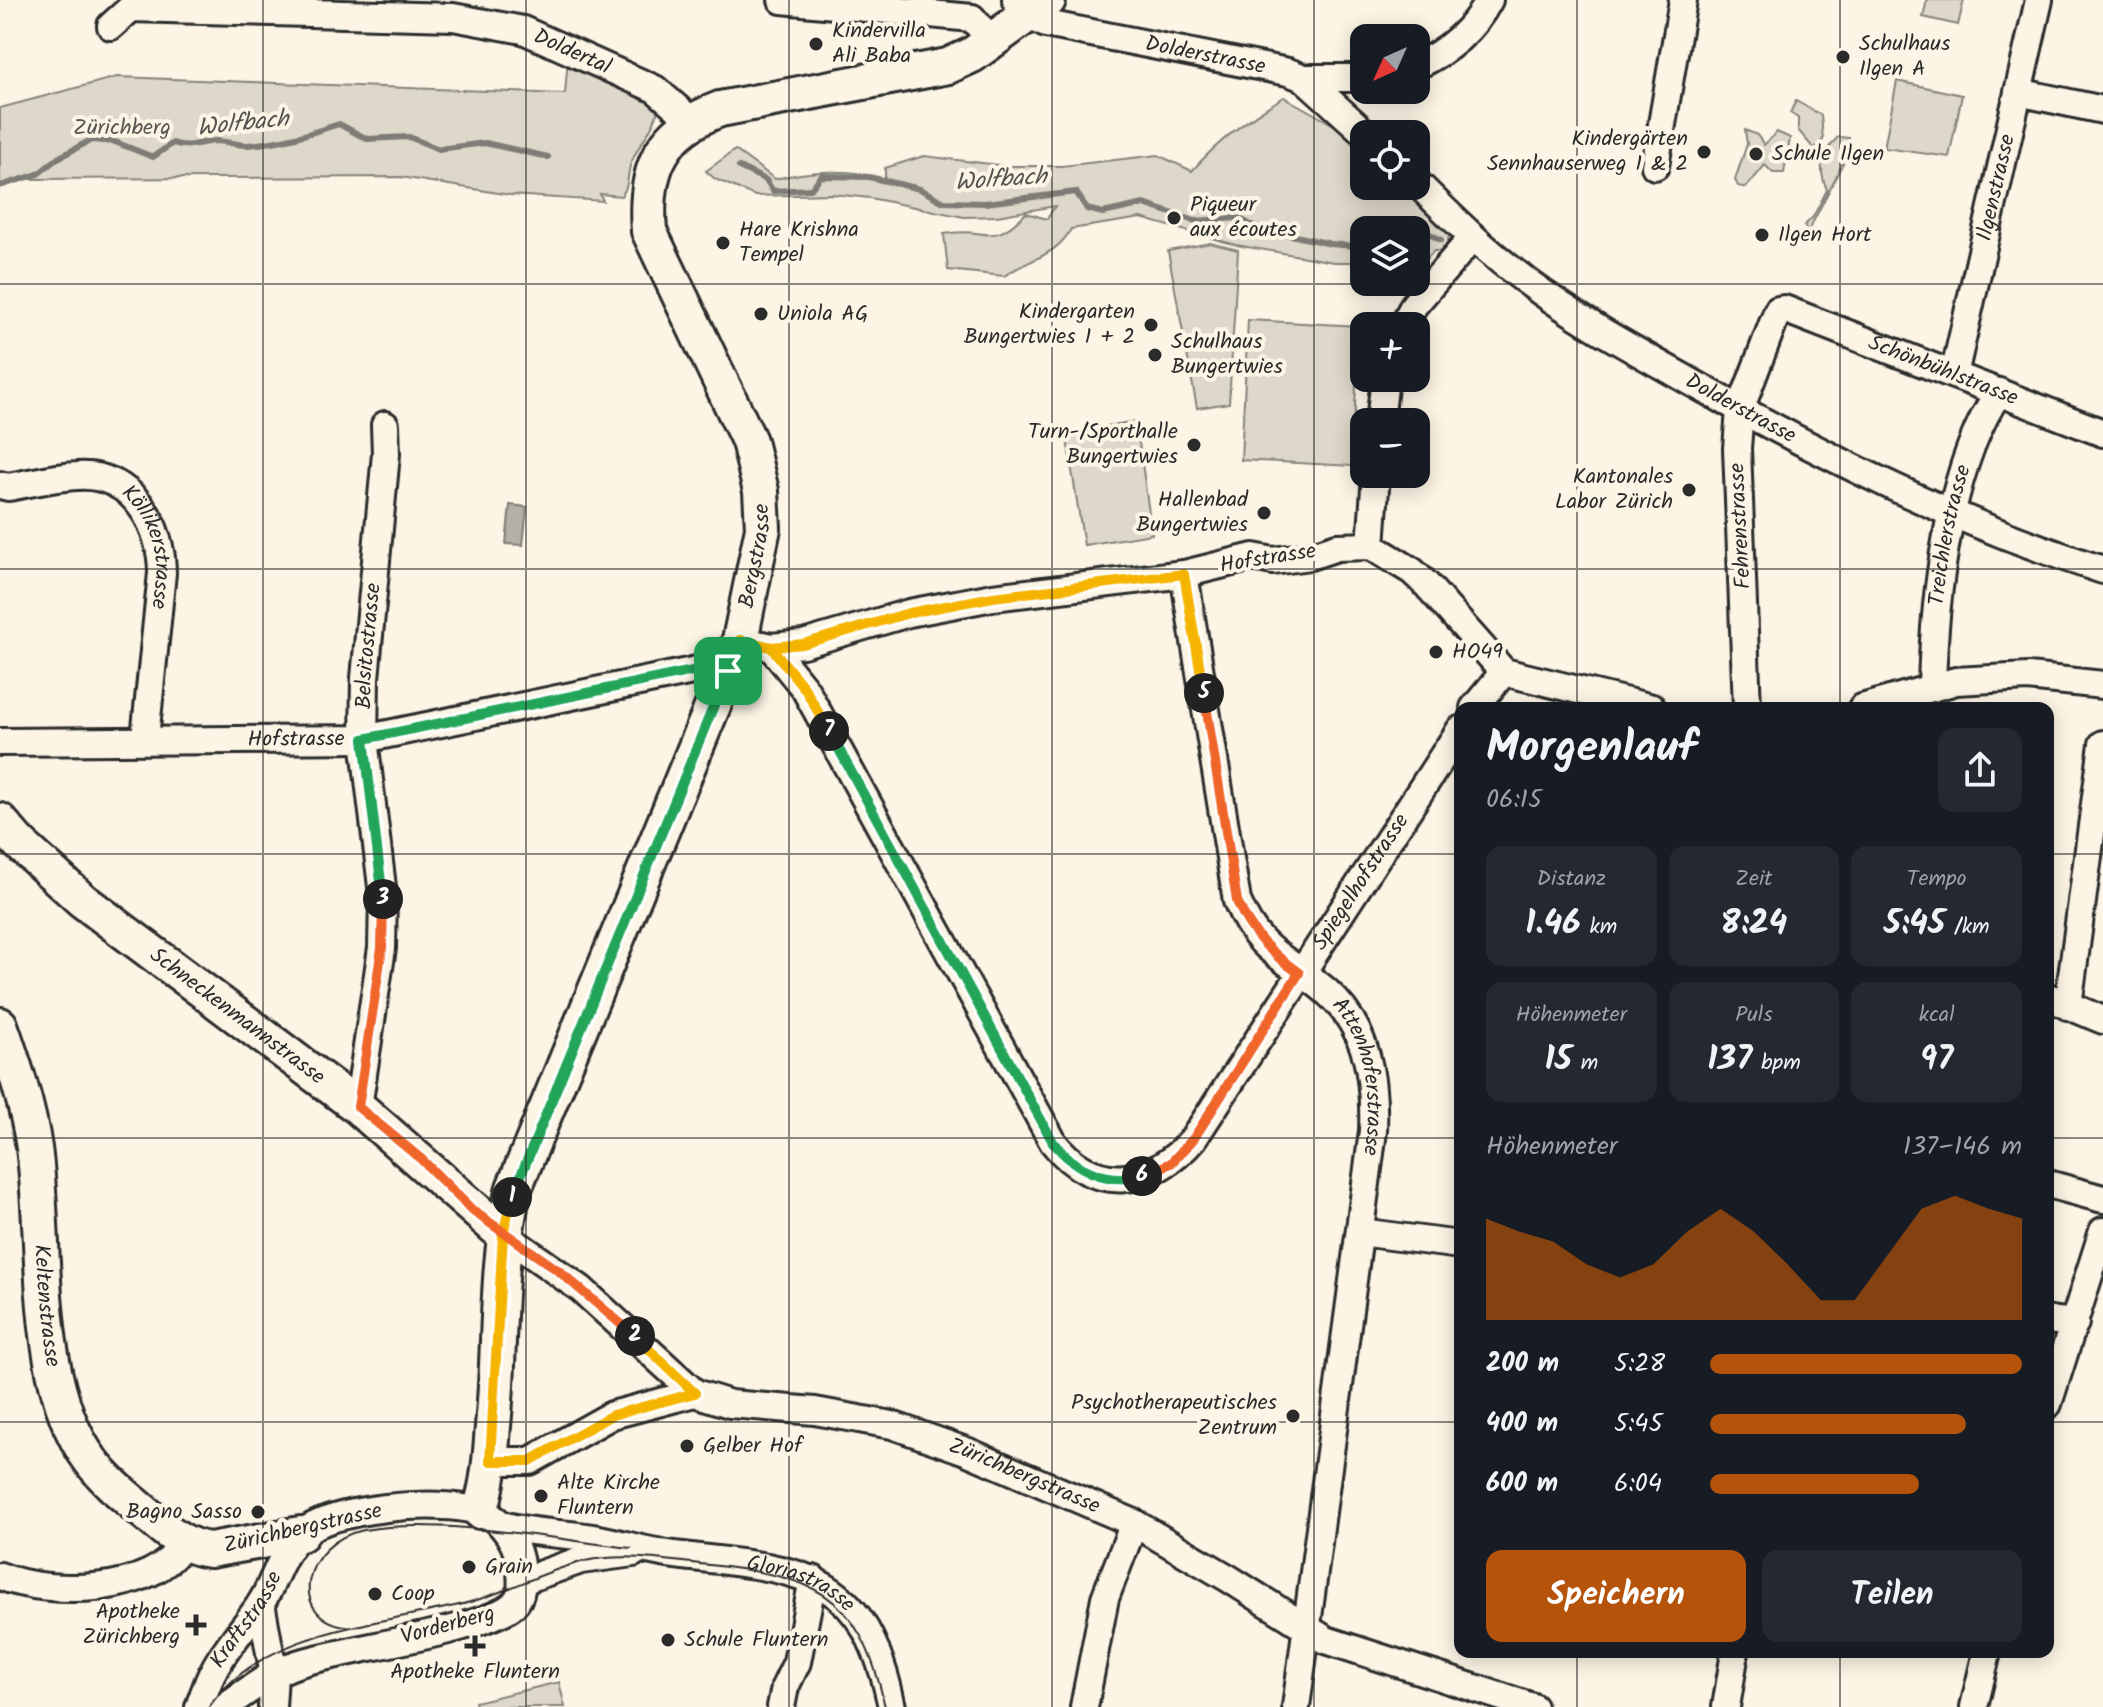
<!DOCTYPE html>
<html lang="de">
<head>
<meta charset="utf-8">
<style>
  :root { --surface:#171b24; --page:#242831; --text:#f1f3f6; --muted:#9ea1a6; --accent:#b45309 }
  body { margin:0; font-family:Kalam,sans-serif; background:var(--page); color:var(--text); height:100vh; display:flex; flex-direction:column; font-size:30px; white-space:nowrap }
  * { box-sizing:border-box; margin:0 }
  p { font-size:26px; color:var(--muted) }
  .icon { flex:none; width:44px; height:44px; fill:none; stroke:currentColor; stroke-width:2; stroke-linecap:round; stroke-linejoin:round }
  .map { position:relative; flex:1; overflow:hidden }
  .drawer { position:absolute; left:1454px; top:702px; width:600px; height:956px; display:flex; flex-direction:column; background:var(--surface); border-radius:16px; box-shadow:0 4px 20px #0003 }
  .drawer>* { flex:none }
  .needle { width:52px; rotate:225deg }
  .buttons { position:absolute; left:1350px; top:24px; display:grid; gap:16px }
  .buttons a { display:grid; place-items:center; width:80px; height:80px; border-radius:16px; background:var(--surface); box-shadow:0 4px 20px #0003; font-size:40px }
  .pin { position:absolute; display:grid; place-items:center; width:68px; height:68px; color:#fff; margin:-34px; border-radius:16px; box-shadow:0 4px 12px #0006 }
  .km { position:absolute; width:40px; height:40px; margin:-20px; border-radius:50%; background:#222; color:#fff; font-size:22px; line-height:40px; text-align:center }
  .round { display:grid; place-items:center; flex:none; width:84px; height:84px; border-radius:16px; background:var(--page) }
  .summary { display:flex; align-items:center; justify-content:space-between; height:136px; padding:0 32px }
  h1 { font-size:44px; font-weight:700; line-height:60px }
  .stats { display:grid; grid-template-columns:repeat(3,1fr); gap:12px; height:136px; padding:8px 32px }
  .stats div { display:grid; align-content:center; border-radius:16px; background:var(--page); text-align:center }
  .stats b { font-size:34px; font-weight:700 }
  .stats small { font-size:22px; font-weight:400 }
  .stats p { font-size:22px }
  .chart { height:224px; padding:16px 32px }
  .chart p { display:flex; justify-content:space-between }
  .chart svg { width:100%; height:144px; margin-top:8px; fill:var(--accent); opacity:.7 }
  .action { display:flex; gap:16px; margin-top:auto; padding:16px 32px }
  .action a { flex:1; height:92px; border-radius:16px; background:var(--accent); color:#fff; font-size:32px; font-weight:700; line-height:92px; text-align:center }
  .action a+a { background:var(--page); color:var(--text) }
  ul { padding:0 32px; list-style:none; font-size:26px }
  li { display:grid; grid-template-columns:128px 96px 1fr; align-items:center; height:60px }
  li i { height:20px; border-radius:10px; background:var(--accent) }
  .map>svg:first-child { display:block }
</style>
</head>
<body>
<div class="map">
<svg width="2103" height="1707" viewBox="0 0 2103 1707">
  <rect width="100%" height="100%" fill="#fcf5e5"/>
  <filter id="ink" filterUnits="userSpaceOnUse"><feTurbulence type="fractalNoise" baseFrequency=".0125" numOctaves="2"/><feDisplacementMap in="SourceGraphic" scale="16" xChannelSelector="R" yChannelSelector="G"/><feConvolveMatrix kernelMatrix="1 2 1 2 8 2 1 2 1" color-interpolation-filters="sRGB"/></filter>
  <g filter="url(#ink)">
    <!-- green -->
    <g fill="#ded8ca" stroke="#84827a" stroke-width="2">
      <path d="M1927 0H1964L1958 25 1923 17Z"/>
      <path d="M568 57 658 102C660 125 637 143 630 166 627 177 629 187 621 196L600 194 603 201 510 195 401 177 27 179 0 187V108L117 77 565 94Z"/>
      <path d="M1897 81 1962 95 1949 157 1884 148Z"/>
      <path d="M1284 97 1341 129 1364 159V186C1408 186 1418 203 1449 232L1448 241 1441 251H1434L1416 269V230H1364V262H1334L1236 245 1141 218 1071 229C1056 257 1028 259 1004 276L948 270 944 234C988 225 989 251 1026 213L1047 219 1055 206 997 216 964 217 870 198 832 194 755 196 715 179 706 171 735 150 775 179C807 171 855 167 885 181V168L924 156 1007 166H1062L1158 155 1192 171C1219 140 1248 118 1284 97Z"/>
      <path d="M1796 101 1821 115 1823 140 1814 149 1798 130V118L1790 113Z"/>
      <path d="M1745 130 1757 135 1764 145 1777 132 1790 138 1784 173H1773L1765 165 1746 188 1738 186 1735 180 1747 144Z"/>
      <path d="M1838 137 1849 138 1850 149 1808 232 1804 226 1813 217 1827 190C1817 166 1821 154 1838 137Z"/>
      <path d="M1210 243 1238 250 1229 403 1197 408 1168 251Z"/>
      <path d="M1248 320 1359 326 1352 466 1241 460Z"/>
      <path d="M1136 421 1152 534 1084 545 1066 433Z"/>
      <path d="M559 1682 565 1707H476L475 1702Z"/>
    </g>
    <!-- water -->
    <path fill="#b4b0a5" stroke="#7d7b74" stroke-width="2" d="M510 505 527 507 523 545 506 544Z"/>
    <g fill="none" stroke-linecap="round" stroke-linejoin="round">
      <!-- stream -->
      <g stroke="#7d7b74" stroke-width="6">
        <path d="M739 167 766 180 773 191 811 189 821 176 869 177 920 189 944 202 985 203 1076 192 1087 209 1103 213 1144 204 1195 221 1238 218 1255 227 1331 244 1364 247"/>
        <path d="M0 186 38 174 58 158 91 140 115 142 153 157 173 143C190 149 199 142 216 141 226 141 237 145 247 145 279 143 309 134 339 124L367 139 409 137 439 149 485 143 548 157"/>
        <path d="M1416 235 1428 233 1441 240"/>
      </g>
      <!-- minor casing -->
      <g stroke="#2b2b2b" stroke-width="32">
        <g id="minor">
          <path d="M782 0 972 18 992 41"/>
          <path id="s1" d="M1016 0 1027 15 1046 24 1288 72 1304 78 1366 134"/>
          <path id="s2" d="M111 26 131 8 453 17 523 30 655 89 691 120"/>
          <path d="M1416 66C1447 52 1473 30 1489 0"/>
          <path d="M1304 78H1364"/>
          <path d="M2018 92 2103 110"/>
          <path d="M1655 166 1683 0"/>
          <path id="s3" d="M1416 182C1452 218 1488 253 1529 283 1583 323 1642 354 1700 387 1829 459 1962 525 2103 570"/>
          <path d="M1403 326 1414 305 1473 237"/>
          <path id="s4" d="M1954 375 2039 0"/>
          <path d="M1380 422 1385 378"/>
          <path id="s5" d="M0 485 8 487C31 483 54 477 77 476 132 472 162 525 162 573L145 738"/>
          <path d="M1371 546 1376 474"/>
          <path id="s6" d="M1184 574 1237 901C1260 955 1285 956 1326 991 1368 1028 1375 1078 1373 1131L1296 1707"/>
          <path d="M757 644 771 647 803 644 909 613 993 597 1184 574 1253 557 1273 561 1310 556 1337 547 1371 546 1412 571 1426 584 1504 672 1652 708"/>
          <path id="s7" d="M771 647 805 689 1053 1142C1095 1196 1153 1186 1194 1138L1460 730"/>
          <path id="s8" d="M1932 688C1934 600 1948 466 1999 392"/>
          <path d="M1474 708 1504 672"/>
          <path id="s9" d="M1747 708 1737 448 1740 410 1778 310 1784 309 2103 433"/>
          <path d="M1862 708 1956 681 2028 677 2103 685"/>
          <path id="s10" d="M0 742 364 739 707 668 728 671"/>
          <path d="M2048 997 2103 1020"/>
          <path d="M2068 1006 2103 744"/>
          <path id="s11" d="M358 1107 382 948 383 895 364 739 365 678 386 454 385 425"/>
          <path d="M2048 1184 2103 1199"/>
          <path d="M1360 1232 1460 1245"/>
          <path d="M503 1234 581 1289 695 1393"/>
          <path d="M2048 1320 2075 1323"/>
          <path d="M2048 1404 2103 1231"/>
          <path id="s12" d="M490 1461H530L612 1415 695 1393 730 1404 815 1411 892 1425 966 1451 1134 1523 1228 1578 1326 1640 1533 1707"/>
          <path id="s13" d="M502 1525C534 1534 567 1533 599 1539 629 1545 652 1553 683 1556 805 1570 864 1571 892 1707"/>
          <path d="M0 1576C49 1596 155 1595 183 1543"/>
          <path d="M522 1581 581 1560 633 1553"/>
          <path d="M261 1603 274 1675 272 1707"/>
          <path id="s14" d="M199 1707C204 1694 208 1680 215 1668 228 1644 247 1625 261 1603 275 1581 280 1554 300 1535 331 1507 439 1499 478 1511 504 1518 519 1546 521 1571 522 1583 523 1596 513 1605 484 1631 343 1649 297 1664 271 1672 247 1692 224 1707"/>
          <path d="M781 1707 785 1687 797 1662 813 1579"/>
          <path d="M1084 1707 1105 1598 1134 1523"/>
          <path d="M1726 1707 1735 1652"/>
          <path d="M1974 1707 1987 1652"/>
        </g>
      </g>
      <!-- major casing -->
      <g stroke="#2b2b2b" stroke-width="40">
        <g id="major">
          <path id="s15" d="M0 821 18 842 82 900 358 1107 503 1234"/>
          <path id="s16" d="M0 1025C14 1065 28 1106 34 1148 47 1240 32 1383 91 1461 106 1481 125 1496 144 1512 165 1529 182 1547 210 1550L301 1534"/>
          <path id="s17" d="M480 1511C489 1484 491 1454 493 1426 501 1347 495 1266 514 1188L740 640 763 528 761 491 749 441 649 231C644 170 660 131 720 109L948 66 972 55 1048 0"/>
        </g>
      </g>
      <!-- minor -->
      <use href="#minor" stroke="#fcf5e5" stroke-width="26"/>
      <!-- major -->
      <use href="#major" stroke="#fcf5e5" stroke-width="34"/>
      <!-- tram -->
      <g stroke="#2b2b2b" stroke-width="2">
        <path d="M352 1627C285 1622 301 1542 364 1530 439 1517 553 1539 631 1548"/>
        <path d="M209 1707C263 1630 373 1625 459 1605 503 1595 542 1571 585 1561 624 1553 662 1560 700 1564 812 1576 859 1588 885 1707"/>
      </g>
    </g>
  </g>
  <g fill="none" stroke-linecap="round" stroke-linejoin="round" filter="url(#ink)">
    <!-- split-1 casing -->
    <g stroke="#fff" stroke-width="16">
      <path id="split-1" d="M512 1197 728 671"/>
    </g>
    <!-- split-2 casing -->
    <g stroke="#fff" stroke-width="16">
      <path id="split-2" d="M512 1197 503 1234 490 1461H530L612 1415 695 1393 635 1336"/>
    </g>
    <!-- split-3 casing -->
    <g stroke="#fff" stroke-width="16">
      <path id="split-3" d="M383 899 382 948 358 1107 421 1159 473 1211 559 1271 635 1336"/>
    </g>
    <!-- split-4 casing -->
    <g stroke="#fff" stroke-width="16">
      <path id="split-4" d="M383 899 364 739 707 668 728 671 740 640 744 641"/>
    </g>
    <!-- split-5 casing -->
    <g stroke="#fff" stroke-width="16">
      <path id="split-5" d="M744 641 771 647 803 644 909 613 993 597 1184 574 1204 693"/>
    </g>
    <!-- split-6 casing -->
    <g stroke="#fff" stroke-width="16">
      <path id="split-6" d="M1142 1176 1171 1163 1194 1138 1299 973C1270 952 1251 934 1237 901L1204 693"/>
    </g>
    <!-- split-7 casing -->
    <g stroke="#fff" stroke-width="16">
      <path id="split-7" d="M829 731 1053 1142C1075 1170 1106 1184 1142 1176"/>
    </g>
    <!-- split-8 casing -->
    <g stroke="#fff" stroke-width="16">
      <path id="split-8" d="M728 671 740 640 771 647 805 689 829 731"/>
    </g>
    <!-- split-1 -->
    <use href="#split-1" stroke="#22a559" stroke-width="10"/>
    <!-- split-2 -->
    <use href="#split-2" stroke="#f5b400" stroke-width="10"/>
    <!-- split-3 -->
    <use href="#split-3" stroke="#f0652b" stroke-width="10"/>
    <!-- split-4 -->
    <use href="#split-4" stroke="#22a559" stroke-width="10"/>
    <!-- split-5 -->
    <use href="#split-5" stroke="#f5b400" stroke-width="10"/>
    <!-- split-6 -->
    <use href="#split-6" stroke="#f0652b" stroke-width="10"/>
    <!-- split-7 -->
    <use href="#split-7" stroke="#22a559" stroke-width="10"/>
    <!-- split-8 -->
    <use href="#split-8" stroke="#f5b400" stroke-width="10"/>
  </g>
  <!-- grid -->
  <path fill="none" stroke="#2b2b2b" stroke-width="2" stroke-opacity="0.55" d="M263 0V1707M526 0V1707M789 0V1707M1052 0V1707M1314 0V1707M1577 0V708M1840 0V708M0 284H2103M0 569H2103M0 854H1460M2048 854H2103M0 1138H1460M2048 1138H2103M0 1422H1460M2048 1422H2103M1577 1652V1707M1840 1652V1707"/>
  <!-- markers -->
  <g fill="#2b2b2b" stroke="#fcf5e5" stroke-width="3">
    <circle cx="816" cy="44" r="8"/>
    <circle cx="1843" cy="57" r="8"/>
    <circle cx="1704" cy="152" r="8"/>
    <circle cx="1756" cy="154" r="8"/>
    <circle cx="1174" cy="218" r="8"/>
    <circle cx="1762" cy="235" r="8"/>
    <circle cx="723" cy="243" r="8"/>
    <circle cx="761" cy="314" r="8"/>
    <circle cx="1151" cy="325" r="8"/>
    <circle cx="1155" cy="355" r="8"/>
    <circle cx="1194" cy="445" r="8"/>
    <circle cx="1689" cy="490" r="8"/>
    <circle cx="1264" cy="513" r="8"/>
    <circle cx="1436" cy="652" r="8"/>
    <circle cx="1293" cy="1416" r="8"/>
    <circle cx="687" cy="1446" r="8"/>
    <circle cx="541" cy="1496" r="8"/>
    <circle cx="258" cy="1512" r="8"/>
    <circle cx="469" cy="1567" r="8"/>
    <circle cx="375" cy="1594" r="8"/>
    <path d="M192 1613h8v8h8v8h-8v8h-8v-8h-8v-8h8z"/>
    <circle cx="668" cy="1640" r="8"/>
    <path d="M471 1634h8v8h8v8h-8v8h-8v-8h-8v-8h8z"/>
  </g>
  <g text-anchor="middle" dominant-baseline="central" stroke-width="8" stroke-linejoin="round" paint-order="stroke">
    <!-- poi labels -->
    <g font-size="22" fill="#2b2b2b" stroke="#fcf5e5" text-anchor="start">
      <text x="832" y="31">Kindervilla<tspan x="832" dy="25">Ali Baba</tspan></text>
      <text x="1859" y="44">Schulhaus<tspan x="1859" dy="25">Ilgen A</tspan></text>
      <text x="1688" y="139" text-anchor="end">Kindergärten<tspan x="1688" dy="25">Sennhauserweg 1 &amp; 2</tspan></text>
      <text x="1772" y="154">Schule Ilgen</text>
      <text x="1190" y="205">Piqueur<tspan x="1190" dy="25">aux écoutes</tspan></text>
      <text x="739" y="230">Hare Krishna<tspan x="739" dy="25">Tempel</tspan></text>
      <text x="1778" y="235">Ilgen Hort</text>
      <text x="1135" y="312" text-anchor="end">Kindergarten<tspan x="1135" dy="25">Bungertwies 1 + 2</tspan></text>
      <text x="777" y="314">Uniola AG</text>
      <text x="1171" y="342">Schulhaus<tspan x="1171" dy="25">Bungertwies</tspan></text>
      <text x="1178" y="432" text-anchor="end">Turn-/Sporthalle<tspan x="1178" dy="25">Bungertwies</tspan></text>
      <text x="1673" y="477" text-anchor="end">Kantonales<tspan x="1673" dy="25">Labor Zürich</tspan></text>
      <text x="1248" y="500" text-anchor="end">Hallenbad<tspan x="1248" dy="25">Bungertwies</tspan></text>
      <text x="1452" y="652">HO49</text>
      <text x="1277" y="1403" text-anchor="end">Psychotherapeutisches<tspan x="1277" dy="25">Zentrum</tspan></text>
      <text x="703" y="1446">Gelber Hof</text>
      <text x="557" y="1483">Alte Kirche<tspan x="557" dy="25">Fluntern</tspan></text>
      <text x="242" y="1512" text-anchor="end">Bagno Sasso</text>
      <text x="485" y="1567">Grain</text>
      <text x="391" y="1594">Coop</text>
      <text x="180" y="1612" text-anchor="end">Apotheke<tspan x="180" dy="25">Zürichberg</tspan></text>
      <text x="684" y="1640">Schule Fluntern</text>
      <text x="475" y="1672" text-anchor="middle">Apotheke Fluntern</text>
    </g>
    <!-- street labels -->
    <g font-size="22" fill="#2b2b2b" stroke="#fcf5e5">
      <text stroke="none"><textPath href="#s2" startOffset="474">Doldertal</textPath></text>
      <text stroke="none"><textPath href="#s1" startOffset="202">Dolderstrasse</textPath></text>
      <text stroke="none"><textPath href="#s4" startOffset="192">Ilgenstrasse</textPath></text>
      <text stroke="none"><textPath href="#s9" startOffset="582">Schönbühlstrasse</textPath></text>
      <text stroke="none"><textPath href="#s3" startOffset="398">Dolderstrasse</textPath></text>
      <text transform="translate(1741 526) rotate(-93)">Fehrenstrasse</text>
      <text stroke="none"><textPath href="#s8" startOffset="154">Treichlerstrasse</textPath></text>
      <text stroke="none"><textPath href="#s5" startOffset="194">Köllikerstrasse</textPath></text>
      <text stroke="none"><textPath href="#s17" startOffset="1004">Bergstrasse</textPath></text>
      <text transform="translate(1268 559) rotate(-9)">Hofstrasse</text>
      <text stroke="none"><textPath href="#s11" startOffset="464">Belsitostrasse</textPath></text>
      <text stroke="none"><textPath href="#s10" startOffset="296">Hofstrasse</textPath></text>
      <text stroke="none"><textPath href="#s7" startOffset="1042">Spiegelhofstrasse</textPath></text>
      <text stroke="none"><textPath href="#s15" startOffset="308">Schneckenmannstrasse</textPath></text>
      <text stroke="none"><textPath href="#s6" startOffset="556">Attenhoferstrasse</textPath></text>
      <text stroke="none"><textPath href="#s16" startOffset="286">Keltenstrasse</textPath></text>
      <text stroke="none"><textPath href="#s12" startOffset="562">Zürichbergstrasse</textPath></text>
      <text transform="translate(303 1529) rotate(-13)">Zürichbergstrasse</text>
      <text stroke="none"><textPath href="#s13" startOffset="306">Gloriastrasse</textPath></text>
      <text stroke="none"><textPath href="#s14" startOffset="100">Kraftstrasse</textPath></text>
      <text transform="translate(448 1626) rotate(-15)">Vorderberg</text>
    </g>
    <!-- park labels -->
    <g font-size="22" fill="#585653" stroke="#fcf5e5">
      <text x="122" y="128">Zürichberg</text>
    </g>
    <!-- water labels -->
    <g font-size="24" font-style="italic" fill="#545350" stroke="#fcf5e5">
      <text transform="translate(243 124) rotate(-6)">Wolfbach</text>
      <text transform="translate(1001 180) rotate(-4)">Wolfbach</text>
    </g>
  </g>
</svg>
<div class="buttons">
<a><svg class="needle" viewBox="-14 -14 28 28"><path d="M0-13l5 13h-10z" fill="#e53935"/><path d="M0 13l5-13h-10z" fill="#9ea1a6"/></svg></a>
<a><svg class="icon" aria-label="locate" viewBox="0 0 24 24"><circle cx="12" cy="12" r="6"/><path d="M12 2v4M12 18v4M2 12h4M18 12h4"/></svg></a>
<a><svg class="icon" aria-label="layers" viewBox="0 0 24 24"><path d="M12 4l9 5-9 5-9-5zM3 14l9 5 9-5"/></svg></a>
<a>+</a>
<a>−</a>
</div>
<div class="pin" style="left:728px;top:671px;background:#1e9e55"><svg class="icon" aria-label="arrive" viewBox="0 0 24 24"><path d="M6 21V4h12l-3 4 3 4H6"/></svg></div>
<b class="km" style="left:512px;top:1197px">1</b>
<b class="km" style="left:635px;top:1336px">2</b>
<b class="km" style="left:383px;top:899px">3</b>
<b class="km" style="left:1204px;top:693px">5</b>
<b class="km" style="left:1142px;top:1176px">6</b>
<b class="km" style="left:829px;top:731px">7</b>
<section class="drawer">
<div class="summary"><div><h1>Morgenlauf</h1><p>06:15</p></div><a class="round"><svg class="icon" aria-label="share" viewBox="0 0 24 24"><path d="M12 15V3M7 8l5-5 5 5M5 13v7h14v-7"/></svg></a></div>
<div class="stats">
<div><p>Distanz</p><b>1.46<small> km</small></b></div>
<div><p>Zeit</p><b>8:24</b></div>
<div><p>Tempo</p><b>5:45<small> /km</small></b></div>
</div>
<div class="stats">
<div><p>Höhenmeter</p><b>15<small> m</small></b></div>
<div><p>Puls</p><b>137<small> bpm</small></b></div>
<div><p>kcal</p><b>97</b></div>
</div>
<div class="chart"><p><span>Höhenmeter</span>137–146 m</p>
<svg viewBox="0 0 160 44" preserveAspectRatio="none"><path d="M0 44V13L10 17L20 20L30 27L40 31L50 27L60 17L70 10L80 17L90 27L100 38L110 38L120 24L130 10L140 6L150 10L160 13V44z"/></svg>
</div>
<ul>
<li><b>200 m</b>5:28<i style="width:100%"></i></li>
<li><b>400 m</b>5:45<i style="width:82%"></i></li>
<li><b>600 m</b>6:04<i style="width:67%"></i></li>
</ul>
<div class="action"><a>Speichern</a><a>Teilen</a></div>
</section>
</div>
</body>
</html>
